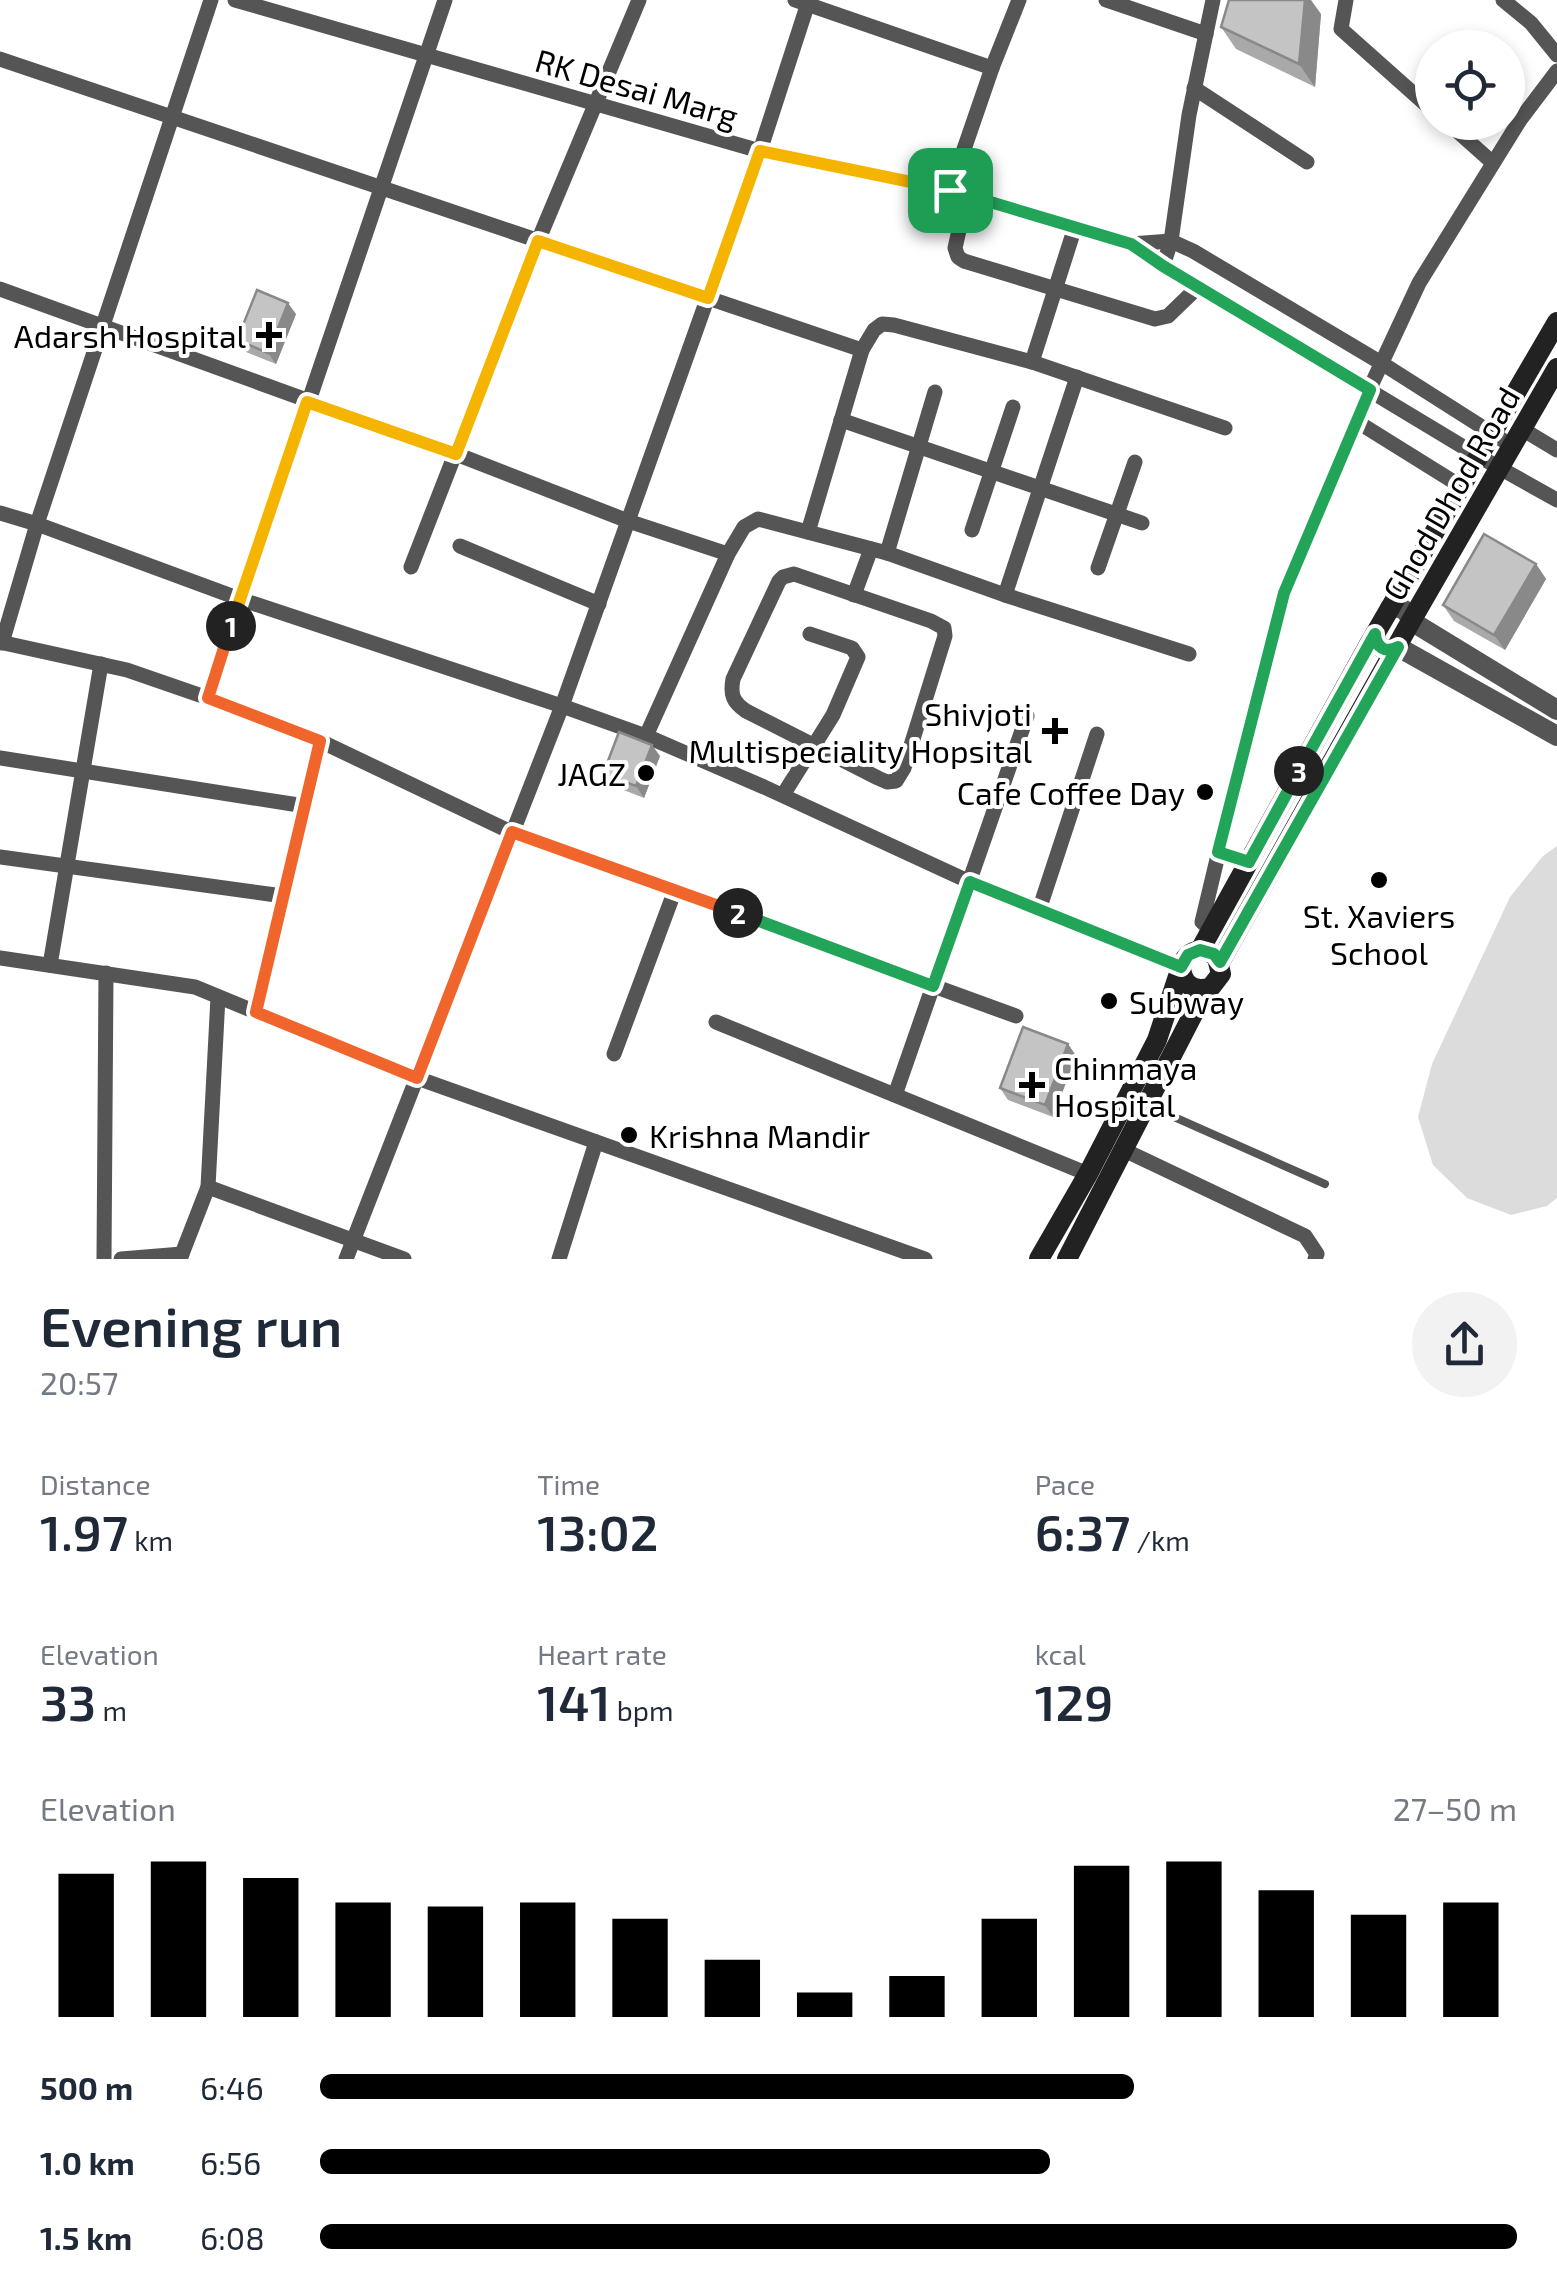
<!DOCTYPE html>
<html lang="en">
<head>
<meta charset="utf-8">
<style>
  :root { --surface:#fff; --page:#f2f2f3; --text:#1f2937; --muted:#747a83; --accent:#000 }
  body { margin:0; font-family:"Exo 2",sans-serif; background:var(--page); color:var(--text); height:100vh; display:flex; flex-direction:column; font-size:38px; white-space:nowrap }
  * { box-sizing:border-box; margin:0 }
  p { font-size:32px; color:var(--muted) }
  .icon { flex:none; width:55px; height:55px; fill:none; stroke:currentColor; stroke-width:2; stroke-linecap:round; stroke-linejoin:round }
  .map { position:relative; height:1259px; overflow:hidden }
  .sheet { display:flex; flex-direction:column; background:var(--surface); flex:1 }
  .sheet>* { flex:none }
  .buttons { position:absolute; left:1415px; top:30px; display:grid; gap:20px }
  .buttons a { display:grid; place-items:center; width:110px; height:110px; border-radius:50%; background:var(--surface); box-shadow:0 5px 15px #0003; font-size:50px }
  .pin { position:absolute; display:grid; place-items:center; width:85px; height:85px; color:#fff; margin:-42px; border-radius:20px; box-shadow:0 5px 15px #0006 }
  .km { position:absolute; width:50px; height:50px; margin:-25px; border-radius:50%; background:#222; color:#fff; font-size:28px; line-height:50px; text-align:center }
  .round { display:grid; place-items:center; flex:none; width:105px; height:105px; border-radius:52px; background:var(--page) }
  .summary { display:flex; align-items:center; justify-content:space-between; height:170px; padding:0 40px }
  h1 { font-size:55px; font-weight:600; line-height:75px }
  .stats { display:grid; grid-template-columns:repeat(3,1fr); gap:15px; height:170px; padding:10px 40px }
  .stats div { display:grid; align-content:center }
  .stats b { font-size:50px; font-weight:600 }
  .stats small { font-size:28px; font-weight:400 }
  .stats p { font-size:28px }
  .chart { height:280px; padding:20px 40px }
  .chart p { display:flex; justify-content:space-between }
  .chart svg { width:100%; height:180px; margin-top:10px; stroke:var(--accent); stroke-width:6 }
  ul { padding:0 40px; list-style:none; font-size:32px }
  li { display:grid; grid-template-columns:160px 120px 1fr; align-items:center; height:75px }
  li i { height:25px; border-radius:12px; background:var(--accent) }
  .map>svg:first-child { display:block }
</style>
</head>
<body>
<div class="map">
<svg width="1557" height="1259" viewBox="0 0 1557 1259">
  <rect width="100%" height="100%" fill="#fff"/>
  <!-- green -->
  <path fill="#dcdcdc" d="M1557 846V1198L1547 1206 1511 1215 1467 1198 1433 1165 1418 1117 1432 1064 1510 897 1543 856Z"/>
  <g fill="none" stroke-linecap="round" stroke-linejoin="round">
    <!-- service -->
    <path stroke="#555" stroke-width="8" d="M1147 1105 1325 1184"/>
    <!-- minor -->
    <g stroke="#555" stroke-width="15">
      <path d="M235 0 760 151 950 190 1131 244 1163 266 1480 457 1557 500"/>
      <path d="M795 0 992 68"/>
      <path d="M1106 0 1206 34"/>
      <path d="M1346 0 1341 29 1432 110"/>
      <path d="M1503 0 1531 23 1557 55"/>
      <path d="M0 59 862 350"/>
      <path d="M1194 88 1307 162"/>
      <path d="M1447 122 1493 163"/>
      <path d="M950 190 992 68 1019 0"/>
      <path d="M967 195 955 248 958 257 964 261 1155 319 1168 316 1198 287"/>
      <path d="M1131 244 1171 241 1193 251 1383 364 1512 446"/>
      <path d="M1163 266 1171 241 1189 115 1213 0"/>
      <path d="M0 289 456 454 628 521 728 554"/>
      <path d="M1032 362 1075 227"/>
      <path d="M841 420 1142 523"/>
      <path d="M1356 421 1462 487"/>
      <path d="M1522 429 1557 450"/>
      <path d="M0 513 37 524 240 599 562 706 646 736 764 787 970 882 1181 967"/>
      <path d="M972 530 1013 407"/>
      <path d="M808 532 862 350 874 330 882 324 894 325 1032 362 1225 428"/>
      <path d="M460 546 599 604"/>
      <path d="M887 553 935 392"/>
      <path d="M411 567 538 241 639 0"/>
      <path d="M1098 568 1135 462"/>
      <path d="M794 574 931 621 944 628 945 636 904 768 896 781 887 782 878 778 746 711C733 702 730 695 733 679L779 581 783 577Z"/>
      <path d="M854 595 871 549"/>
      <path d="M1005 595 1077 377"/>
      <path d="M0 642 127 670 208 698 320 741 513 833 1016 1016"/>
      <path d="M2 643 37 524 211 0"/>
      <path d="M208 698 445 0"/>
      <path d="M646 736 728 554 744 527 758 519 887 553 1005 595 1189 654"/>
      <path d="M0 758 305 806"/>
      <path d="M783 795 833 715 858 657 852 648 810 634"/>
      <path d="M0 857 283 896"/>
      <path d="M1249 862 1219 851 1284 593 1369 390 1419 283 1520 120 1557 71"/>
      <path d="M1039 910 1097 734"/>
      <path d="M1211 930 1202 922 1219 851"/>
      <path d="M0 958 195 987 417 1078 925 1259"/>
      <path d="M50 965 101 664"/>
      <path d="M256 1012 320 741"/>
      <path d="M716 1022 1088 1174"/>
      <path d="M614 1054 675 890"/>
      <path d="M895 1095 1027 716"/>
      <path d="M1124 1150 1305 1236 1317 1254 1315 1259"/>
      <path d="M208 1187 404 1259"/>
      <path d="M104 1259 106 973"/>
      <path d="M121 1259 182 1254"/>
      <path d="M180 1259 208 1187 218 997"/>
      <path d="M346 1259 562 706 760 151 809 0"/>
      <path d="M559 1259 596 1142"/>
    </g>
    <!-- tertiary -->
    <g stroke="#555" stroke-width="20">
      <path d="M1390 608C1401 606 1408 610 1411 621L1557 710"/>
      <path d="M1375 634C1376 647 1385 654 1398 647L1557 736"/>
    </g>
    <!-- secondary -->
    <g stroke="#222" stroke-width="20">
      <path d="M1200 950 1368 646 1557 322"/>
      <path d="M1220 962 1411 621 1557 368"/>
      <path d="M1039 1259 1088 1174 1157 1040 1181 967C1187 949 1204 945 1217 958L1221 974 1211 987C1195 993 1182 985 1181 967"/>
      <path d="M1067 1259 1206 989"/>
    </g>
  </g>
  <!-- wall -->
  <g fill="#a9a9a9">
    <path d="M1321 14 1315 87 1236 49 1221 27Z"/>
    <path d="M296 314 276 364 246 352 237 340Z"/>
    <path d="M1536 564 1546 579 1505 650 1454 621 1443 605Z"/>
    <path d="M660 756 644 798 611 785 603 774Z"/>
    <path d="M1068 1044 1076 1056 1053 1117 1008 1100 1000 1088Z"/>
  </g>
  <!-- shaded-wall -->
  <g fill="#898989">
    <path d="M1305 0H1311L1321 14 1315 87 1299 64Z"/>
    <path d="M288 303 296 314 276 364 268 353Z"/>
    <path d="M1536 564 1546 579 1505 650 1494 635Z"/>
    <path d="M652 745 660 756 644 798 636 786Z"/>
    <path d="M1068 1044 1076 1056 1053 1117 1045 1105Z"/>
  </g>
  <!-- building -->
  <g fill="#c4c4c4" stroke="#898989" stroke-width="2.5">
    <path d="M1229 0H1305L1299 64 1221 27Z"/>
    <path d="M257 290 288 303 268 353 237 340Z"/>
    <path d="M1484 534 1536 564 1494 635 1443 605Z"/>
    <path d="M619 732 652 745 636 786 603 774Z"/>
    <path d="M1023 1027 1068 1044 1045 1105 1000 1088Z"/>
  </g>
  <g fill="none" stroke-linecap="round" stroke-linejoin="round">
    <!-- split-1 casing -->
    <g stroke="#fff" stroke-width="20">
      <path id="split-1" d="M231 626 307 402 456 454 538 241 708 298 760 151 950 190"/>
    </g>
    <!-- split-2 casing -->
    <g stroke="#fff" stroke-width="20">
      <path id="split-2" d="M231 626 208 698 320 741 256 1012 417 1078 512 832 738 913"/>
    </g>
    <!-- split-3 casing -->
    <g stroke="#fff" stroke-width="20">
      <path id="split-3" d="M738 913 933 986 970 882 1181 967 1188 955 1200 950 1214 954 1220 962 1398 647C1385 654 1376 647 1375 634L1299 771"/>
    </g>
    <!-- split-4 casing -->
    <g stroke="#fff" stroke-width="20">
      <path id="split-4" d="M950 190 1131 244 1163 266 1370 390 1284 593 1218 852 1249 862 1299 771"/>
    </g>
    <!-- split-1 -->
    <use href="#split-1" stroke="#f5b400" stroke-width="12"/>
    <!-- split-2 -->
    <use href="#split-2" stroke="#f0652b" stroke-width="12"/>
    <!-- split-3 -->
    <use href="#split-3" stroke="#22a559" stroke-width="12"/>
    <!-- split-4 -->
    <use href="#split-4" stroke="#22a559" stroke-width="12"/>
  </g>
  <!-- markers -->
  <g fill="#000" stroke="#fff" stroke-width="4">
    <path d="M264 320h10v10h10v10h-10v10h-10v-10h-10v-10h10z"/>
    <path d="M1050 716h10v10h10v10h-10v10h-10v-10h-10v-10h10z"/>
    <circle cx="646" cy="773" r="10"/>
    <circle cx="1205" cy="792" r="10"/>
    <circle cx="1379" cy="880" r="10"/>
    <circle cx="1109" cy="1001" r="10"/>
    <path d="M1027 1070h10v10h10v10h-10v10h-10v-10h-10v-10h10z"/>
    <circle cx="629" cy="1135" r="10"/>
  </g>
  <g text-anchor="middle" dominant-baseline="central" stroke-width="8" stroke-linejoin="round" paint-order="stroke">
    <!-- street labels -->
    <g font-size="32" fill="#000" stroke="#fff">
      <text transform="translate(637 87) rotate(16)">RK Desai Marg</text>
      <text transform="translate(1450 493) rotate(-60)">Ghod Dhod Road</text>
    </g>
    <!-- poi labels -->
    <g font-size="32" fill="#000" stroke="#fff" text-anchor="end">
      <text x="246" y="335">Adarsh Hospital</text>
      <text x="1032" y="713">Shivjoti<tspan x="1032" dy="37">Multispeciality Hopsital</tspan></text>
      <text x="626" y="773">JAGZ</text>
      <text x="1185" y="792">Cafe Coffee Day</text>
      <text x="1379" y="915" text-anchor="middle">St. Xaviers<tspan x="1379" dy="37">School</tspan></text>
      <text x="1129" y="1001" text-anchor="start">Subway</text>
      <text x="1054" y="1067" text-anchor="start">Chinmaya<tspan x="1054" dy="37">Hospital</tspan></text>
      <text x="649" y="1135" text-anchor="start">Krishna Mandir</text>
    </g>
  </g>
</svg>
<div class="buttons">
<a><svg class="icon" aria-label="locate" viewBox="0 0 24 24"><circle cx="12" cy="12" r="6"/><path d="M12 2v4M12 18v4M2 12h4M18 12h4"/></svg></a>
</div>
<div class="pin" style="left:950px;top:190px;background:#1e9e55"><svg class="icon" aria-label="arrive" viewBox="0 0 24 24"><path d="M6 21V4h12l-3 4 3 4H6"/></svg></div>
<b class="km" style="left:231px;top:626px">1</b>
<b class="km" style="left:738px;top:913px">2</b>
<b class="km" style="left:1299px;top:771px">3</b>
</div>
<section class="sheet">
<div class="summary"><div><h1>Evening run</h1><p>20:57</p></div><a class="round"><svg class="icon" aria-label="share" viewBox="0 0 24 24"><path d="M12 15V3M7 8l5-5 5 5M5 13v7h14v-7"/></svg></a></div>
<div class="stats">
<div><p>Distance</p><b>1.97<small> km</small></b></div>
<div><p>Time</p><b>13:02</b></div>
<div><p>Pace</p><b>6:37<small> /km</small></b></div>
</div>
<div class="stats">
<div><p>Elevation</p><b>33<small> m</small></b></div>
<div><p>Heart rate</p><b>141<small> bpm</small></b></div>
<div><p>kcal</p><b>129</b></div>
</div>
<div class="chart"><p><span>Elevation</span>27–50 m</p>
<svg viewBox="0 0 160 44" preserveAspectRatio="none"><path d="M5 44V9M15 44V6M25 44V10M35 44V16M45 44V17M55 44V16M65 44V20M75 44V30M85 44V38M95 44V34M105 44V20M115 44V7M125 44V6M135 44V13M145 44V19M155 44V16"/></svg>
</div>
<ul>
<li><b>500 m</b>6:46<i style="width:68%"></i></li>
<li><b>1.0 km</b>6:56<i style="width:61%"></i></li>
<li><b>1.5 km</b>6:08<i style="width:100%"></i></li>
</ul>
</section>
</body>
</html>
